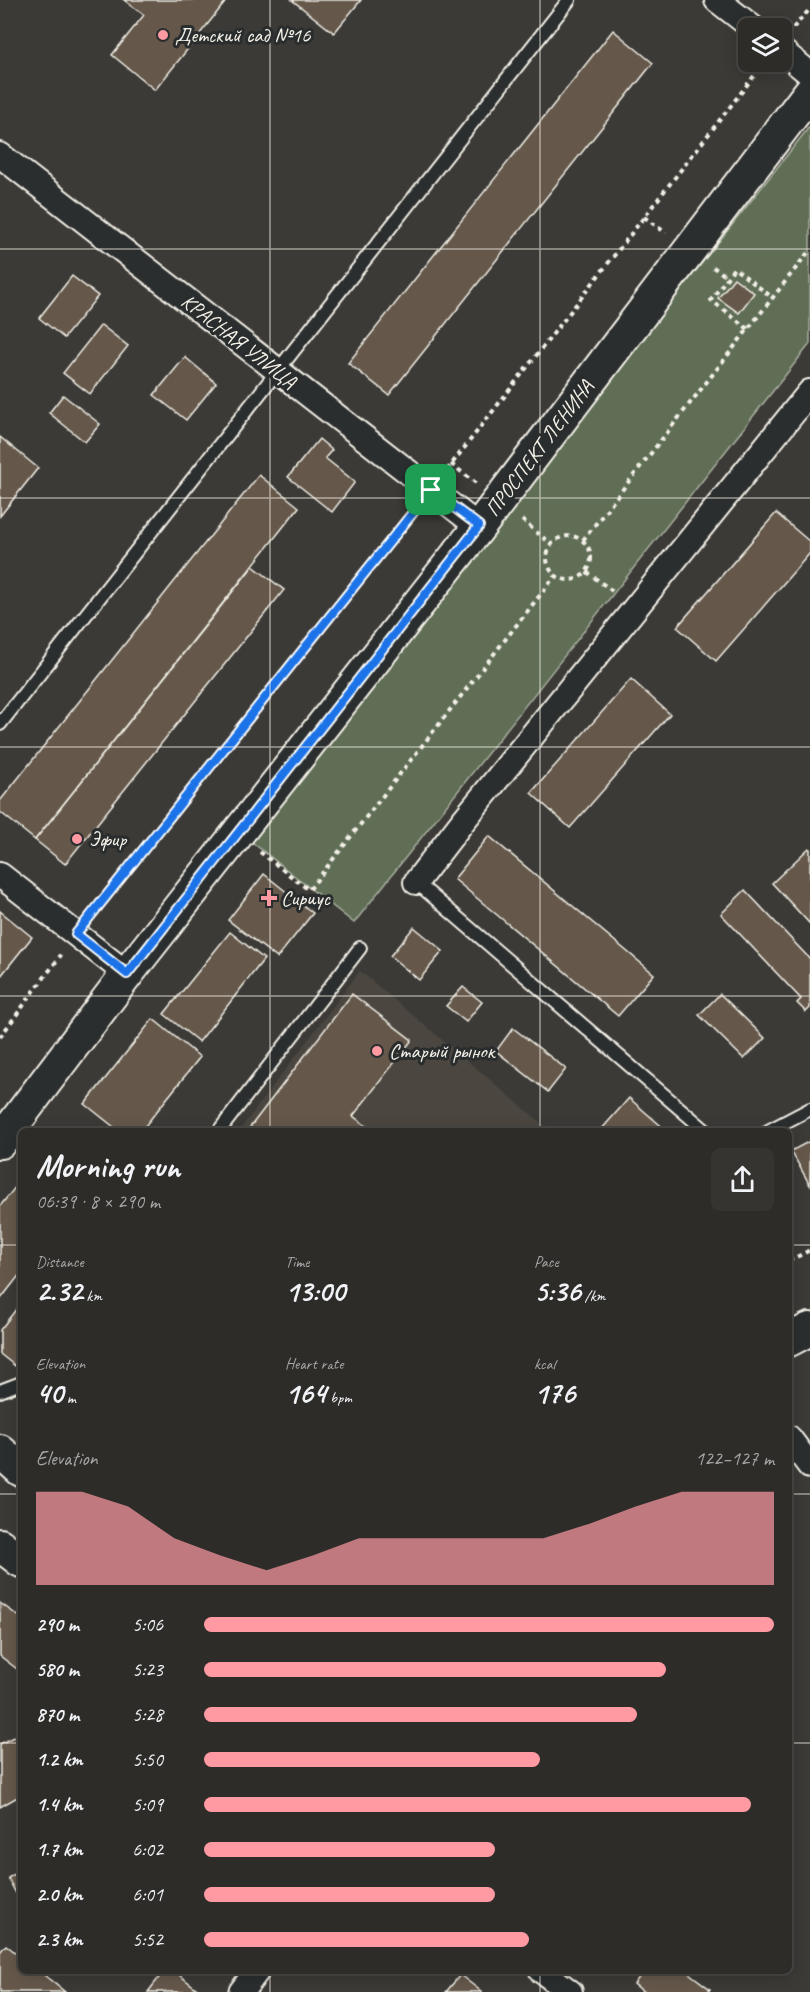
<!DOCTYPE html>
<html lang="en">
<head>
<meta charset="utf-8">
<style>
  :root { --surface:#2d2c29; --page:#353431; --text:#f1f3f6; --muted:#a7a7a8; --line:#484846; --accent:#ff9aa2 }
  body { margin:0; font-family:Caveat,sans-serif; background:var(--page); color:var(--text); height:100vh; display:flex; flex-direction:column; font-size:22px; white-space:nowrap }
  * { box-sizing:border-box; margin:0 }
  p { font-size:20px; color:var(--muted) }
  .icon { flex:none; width:33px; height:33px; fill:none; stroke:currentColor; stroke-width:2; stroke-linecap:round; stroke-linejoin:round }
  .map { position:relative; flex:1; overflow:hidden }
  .drawer { position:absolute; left:18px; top:1128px; width:774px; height:846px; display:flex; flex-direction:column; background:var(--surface); border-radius:9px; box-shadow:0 3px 15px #0003,0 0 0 2px var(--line) }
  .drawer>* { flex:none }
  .controls { position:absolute; left:738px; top:18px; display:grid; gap:12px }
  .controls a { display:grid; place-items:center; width:54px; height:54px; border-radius:9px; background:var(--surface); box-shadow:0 3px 15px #0003,0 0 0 2px var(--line); font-size:30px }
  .pin { position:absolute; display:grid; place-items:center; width:51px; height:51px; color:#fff; margin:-26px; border-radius:12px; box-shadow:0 3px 9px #0006 }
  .round { display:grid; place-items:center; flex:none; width:63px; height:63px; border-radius:9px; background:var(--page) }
  .summary { display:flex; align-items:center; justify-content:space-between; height:102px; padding:0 18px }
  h1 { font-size:33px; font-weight:700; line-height:45px }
  .metrics { display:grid; grid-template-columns:repeat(3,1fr); gap:9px; height:102px; padding:6px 18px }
  .metrics div { display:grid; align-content:center }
  .metrics b { font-size:30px; font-weight:700 }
  .metrics small { font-size:16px; font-weight:400 }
  .metrics p { font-size:16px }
  .chart { height:168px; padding:12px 18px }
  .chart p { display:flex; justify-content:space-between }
  .chart svg { width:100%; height:108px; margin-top:6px; fill:var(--accent); opacity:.7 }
  ul { padding:0 18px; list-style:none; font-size:20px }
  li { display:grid; grid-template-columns:96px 72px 1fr; align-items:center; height:45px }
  li i { height:15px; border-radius:8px; background:var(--accent) }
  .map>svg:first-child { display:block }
</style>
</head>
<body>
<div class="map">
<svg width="810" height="1992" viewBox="0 0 810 1992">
  <rect width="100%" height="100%" fill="#3c3a37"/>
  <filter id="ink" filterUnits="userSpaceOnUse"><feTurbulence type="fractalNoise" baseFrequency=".0167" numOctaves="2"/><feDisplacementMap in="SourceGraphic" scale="12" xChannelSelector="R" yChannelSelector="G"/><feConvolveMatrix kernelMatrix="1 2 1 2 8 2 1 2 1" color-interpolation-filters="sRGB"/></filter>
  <g filter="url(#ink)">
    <!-- built -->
    <path fill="#4b4640" d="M360 971 551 1131H239Z"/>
    <!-- green -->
    <path fill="#606e57" stroke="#aab0a0" stroke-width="1.5" d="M810 126V344L354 923 248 839Z"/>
    <!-- building -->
    <g fill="#65594c" stroke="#f4f1e8" stroke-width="1.5">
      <path d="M124 0H227L155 90 112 55 144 15Z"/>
      <path d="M292 0H361L334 33Z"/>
      <path d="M613 30 653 63 389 395 348 363Z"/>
      <path d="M72 276 98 296 64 338 39 318Z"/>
      <path d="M734 278 754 293 739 313 718 298Z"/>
      <path d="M101 325 128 346 90 394 63 373Z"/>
      <path d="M185 357 216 383 186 420 154 395Z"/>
      <path d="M63 395 100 424 85 442 49 413Z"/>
      <path d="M0 437 38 468 0 516Z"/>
      <path d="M319 439 332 450 325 458 355 482 332 512 288 477Z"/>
      <path d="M259 475 299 507 35 840 0 812V801Z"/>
      <path d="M776 513 810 542V553L716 661 677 627Z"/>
      <path d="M253 566 284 590 65 864 35 840Z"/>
      <path d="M631 679 670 714 570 828 531 793Z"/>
      <path d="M489 836 654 974 618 1016 454 879Z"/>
      <path d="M809 848 810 849V924L772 883Z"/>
      <path d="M264 874 313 913 277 958 228 920Z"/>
      <path d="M745 890 810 959V1008L806 1012 797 1003 801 999 721 914Z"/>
      <path d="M0 911 32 937 0 977Z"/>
      <path d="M414 927 443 951 419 980 390 956Z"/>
      <path d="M230 932 264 959 199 1042 164 1014Z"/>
      <path d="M463 987 482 1002 466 1022 446 1006Z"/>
      <path d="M352 994 412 1040 353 1116 373 1131H247Z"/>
      <path d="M720 994 765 1038 744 1059 699 1015Z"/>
      <path d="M153 1019 200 1057 141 1131H119L85 1104Z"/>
      <path d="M513 1028 566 1069 548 1092 496 1051Z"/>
      <path d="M629 1098 667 1131H600Z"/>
      <path d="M810 1141V1185L791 1151Z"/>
      <path d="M21 1180V1273L0 1300V1206Z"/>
      <path d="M21 1303V1367L19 1369 0 1354V1330Z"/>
      <path d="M0 1603 21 1618V1672L0 1656Z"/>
      <path d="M21 1733V1795L0 1807V1744Z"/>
      <path d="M21 1870V1903L8 1878Z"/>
      <path d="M6 1945 21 1957V1971H39L65 1992H0V1952Z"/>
      <path d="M164 1971H174L201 1992H148Z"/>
      <path d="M644 1971H686L710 1989 708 1992H644L634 1984Z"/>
      <path d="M460 1975 482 1992H446Z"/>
    </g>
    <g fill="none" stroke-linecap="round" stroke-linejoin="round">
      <!-- service casing -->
      <g stroke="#f4f1e8" stroke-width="16">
        <g id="service">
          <path d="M0 724 569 0"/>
          <path d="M416 882 706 1131"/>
          <path d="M219 1131 360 948"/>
          <path d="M768 1131 810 1109"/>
          <path d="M0 1391 21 1383"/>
        </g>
      </g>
      <!-- minor casing -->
      <g stroke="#f4f1e8" stroke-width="28">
        <g id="minor">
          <path d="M717 0 753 28"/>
          <path d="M782 51 810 74"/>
          <path d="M0 155 479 527"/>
          <path d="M0 875 127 974"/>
          <path d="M416 882 463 821 810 392"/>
          <path d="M789 1438 810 1466"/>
          <path d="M542 1971 570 1992"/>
          <path d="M241 1992 257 1971"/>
        </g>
      </g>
      <!-- tertiary casing -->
      <g stroke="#f4f1e8" stroke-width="36">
        <g id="tertiary">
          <path d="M0 1142 127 974 479 527 810 92"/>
          <path d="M789 1340 810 1329"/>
          <path d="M0 1451 21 1470"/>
          <path d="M0 1545 21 1561"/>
        </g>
      </g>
      <!-- path -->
      <g stroke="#f4f1e8" stroke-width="4" stroke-dasharray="4.5 4.5" stroke-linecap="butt">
        <path d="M793 28 810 9"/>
        <path d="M644 217 666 233"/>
        <path d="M713 267 727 277"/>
        <path d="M748 329 711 300 734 268 773 298"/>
        <path d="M451 464 476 483"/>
        <path d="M447 470 761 67"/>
        <path d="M522 520 551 544"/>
        <circle cx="569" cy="558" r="22"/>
        <path d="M583 540 810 250"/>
        <path d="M587 572 615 593"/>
        <path d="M260 852 309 890 555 576"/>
        <path d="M93 913 416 509"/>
        <path d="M0 1037 61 955"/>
        <path d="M789 1261 810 1250"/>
      </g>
      <!-- service -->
      <use href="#service" stroke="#2a2d2e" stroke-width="12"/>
      <!-- minor -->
      <use href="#minor" stroke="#2a2d2e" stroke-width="24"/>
      <!-- tertiary -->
      <use href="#tertiary" stroke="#2a2d2e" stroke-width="32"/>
    </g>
  </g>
  <g fill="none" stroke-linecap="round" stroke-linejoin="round" filter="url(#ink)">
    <!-- route casing -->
    <g stroke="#fff" stroke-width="12">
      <path id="route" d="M431 490 479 526 127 974 76 934Z"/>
    </g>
    <!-- route -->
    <use href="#route" stroke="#1a73e8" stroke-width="8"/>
  </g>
  <!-- grid -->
  <path fill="none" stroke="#f4f1e8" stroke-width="1.5" stroke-opacity="0.55" d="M270 0V1131M540 0V1131M0 249H810M0 498H810M0 747H810M0 996H810M0 1245H21M789 1245H810M0 1494H21M789 1494H810M0 1743H21M789 1743H810M270 1971V1992M540 1971V1992"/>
  <!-- markers -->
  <g fill="#ff9aa2" stroke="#2a2d2e" stroke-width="2">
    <circle cx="163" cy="35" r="6"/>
    <circle cx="77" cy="839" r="6"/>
    <path d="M266 889h6v6h6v6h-6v6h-6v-6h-6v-6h6z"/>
    <circle cx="377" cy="1051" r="6"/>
  </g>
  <g text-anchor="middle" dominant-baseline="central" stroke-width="6" stroke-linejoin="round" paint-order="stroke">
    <!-- poi labels -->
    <g font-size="21" fill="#f4f1e8" stroke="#2a2d2e" text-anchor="start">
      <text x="175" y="35">Детский сад №16</text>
      <text x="89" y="839">Эфир</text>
      <text x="281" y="898">Сириус</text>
      <text x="389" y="1051">Старый рынок</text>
    </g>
    <!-- street labels -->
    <g font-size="21" fill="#f4f1e8" stroke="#2a2d2e">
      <text transform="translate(239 341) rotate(38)">КРАСНАЯ УЛИЦА</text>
      <text transform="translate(539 448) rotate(-53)">ПРОСПЕКТ ЛЕНИНА</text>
    </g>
  </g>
</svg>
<div class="controls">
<a><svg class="icon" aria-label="layers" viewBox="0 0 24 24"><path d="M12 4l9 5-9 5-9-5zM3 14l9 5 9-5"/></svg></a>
</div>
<div class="pin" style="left:431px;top:490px;background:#1e9e55"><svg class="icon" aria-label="arrive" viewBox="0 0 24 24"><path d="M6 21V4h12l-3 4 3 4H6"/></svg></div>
<section class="drawer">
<div class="summary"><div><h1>Morning run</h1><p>06:39 · 8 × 290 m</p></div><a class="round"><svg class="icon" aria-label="share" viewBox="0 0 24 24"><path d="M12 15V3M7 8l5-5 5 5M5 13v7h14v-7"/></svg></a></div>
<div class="metrics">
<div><p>Distance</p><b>2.32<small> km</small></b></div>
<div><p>Time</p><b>13:00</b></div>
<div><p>Pace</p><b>5:36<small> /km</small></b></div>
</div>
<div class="metrics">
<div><p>Elevation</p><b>40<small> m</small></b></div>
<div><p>Heart rate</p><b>164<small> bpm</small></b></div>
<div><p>kcal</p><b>176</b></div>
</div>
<div class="chart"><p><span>Elevation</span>122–127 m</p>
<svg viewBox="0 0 160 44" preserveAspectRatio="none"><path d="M0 44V6L10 6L20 12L30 25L40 32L50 38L60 32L70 25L80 25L90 25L100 25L110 25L120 19L130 12L140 6L150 6L160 6V44z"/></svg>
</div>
<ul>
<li><b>290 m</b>5:06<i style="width:100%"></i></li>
<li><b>580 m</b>5:23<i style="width:81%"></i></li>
<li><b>870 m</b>5:28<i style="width:76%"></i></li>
<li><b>1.2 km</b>5:50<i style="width:59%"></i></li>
<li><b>1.4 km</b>5:09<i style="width:96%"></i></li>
<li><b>1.7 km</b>6:02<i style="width:51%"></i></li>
<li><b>2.0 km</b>6:01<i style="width:51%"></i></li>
<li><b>2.3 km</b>5:52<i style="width:57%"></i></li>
</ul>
</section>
</div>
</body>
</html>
